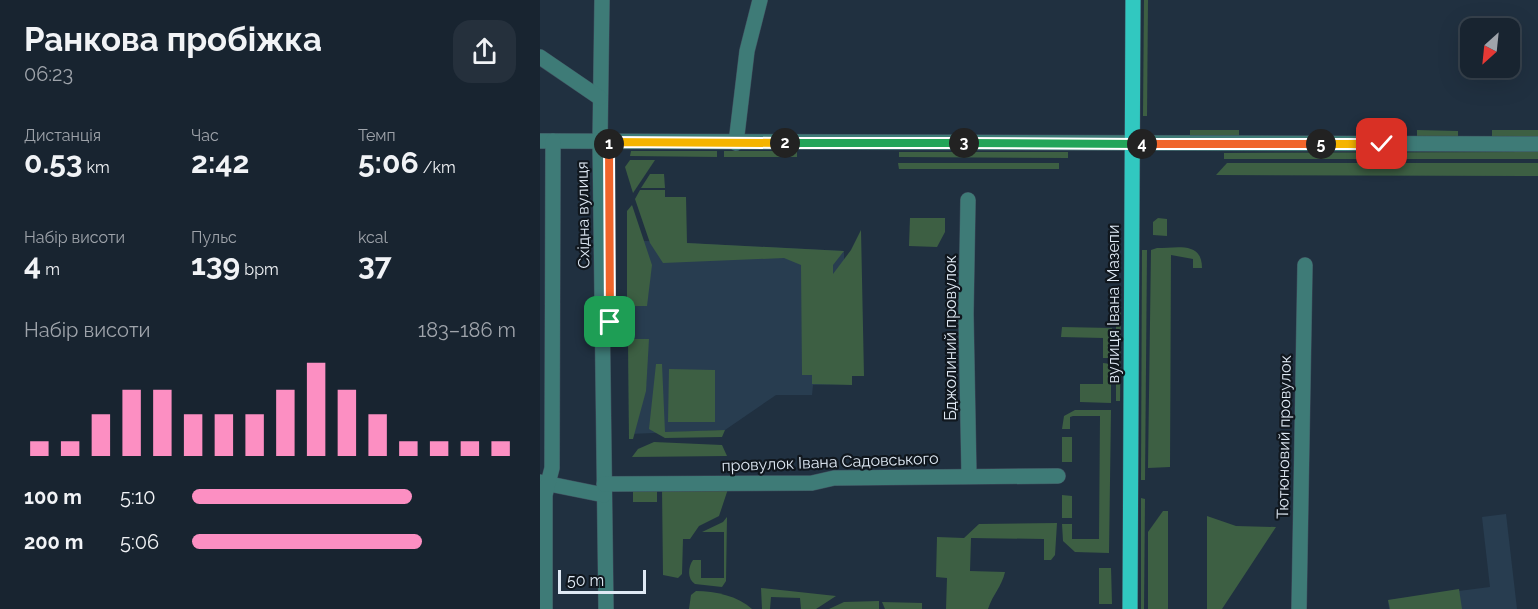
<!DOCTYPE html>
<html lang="uk">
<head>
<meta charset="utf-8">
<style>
  :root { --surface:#182430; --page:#25303c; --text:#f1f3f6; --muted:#9fa4ab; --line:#36414c; --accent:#fc8fc2 }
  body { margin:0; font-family:Raleway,sans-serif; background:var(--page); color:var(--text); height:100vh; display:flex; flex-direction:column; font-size:22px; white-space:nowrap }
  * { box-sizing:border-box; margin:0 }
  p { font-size:20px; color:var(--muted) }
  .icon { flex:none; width:33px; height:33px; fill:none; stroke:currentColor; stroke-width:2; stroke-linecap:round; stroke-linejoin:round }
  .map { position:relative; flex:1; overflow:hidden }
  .drawer { display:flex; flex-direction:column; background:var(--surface); width:540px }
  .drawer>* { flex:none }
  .needle { width:39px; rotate:207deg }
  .controls { position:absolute; left:920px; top:18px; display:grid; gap:12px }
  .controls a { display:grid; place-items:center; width:60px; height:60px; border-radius:12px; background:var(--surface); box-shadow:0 6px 24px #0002,0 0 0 2px var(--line); font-size:30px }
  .scale { position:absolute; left:18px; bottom:15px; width:88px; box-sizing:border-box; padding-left:6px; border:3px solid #dfe9f4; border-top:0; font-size:16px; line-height:21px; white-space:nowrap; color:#dfe9f4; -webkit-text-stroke:4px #10171e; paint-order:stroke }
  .pin { position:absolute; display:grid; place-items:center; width:51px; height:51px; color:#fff; margin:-26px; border-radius:12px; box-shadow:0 3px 9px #0006 }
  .km { position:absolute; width:30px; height:30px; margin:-15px; border-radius:50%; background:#222; color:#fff; font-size:16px; line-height:30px; text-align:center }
  .round { display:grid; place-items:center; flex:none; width:63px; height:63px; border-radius:18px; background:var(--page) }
  .summary { display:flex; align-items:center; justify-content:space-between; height:102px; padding:0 24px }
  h1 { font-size:33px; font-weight:700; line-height:45px }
  .stats { display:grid; grid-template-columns:repeat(3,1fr); gap:9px; height:102px; padding:6px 24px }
  .stats div { display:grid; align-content:center }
  .stats b { font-size:30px; font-weight:700 }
  .stats small { font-size:16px; font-weight:400 }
  .stats p { font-size:16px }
  .chart { height:168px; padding:12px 24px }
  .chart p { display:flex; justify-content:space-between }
  .chart svg { width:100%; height:108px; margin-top:6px; stroke:var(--accent); stroke-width:6 }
  ul { padding:0 24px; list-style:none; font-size:20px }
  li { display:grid; grid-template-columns:96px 72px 1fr; align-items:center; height:45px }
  li i { height:15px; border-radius:8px; background:var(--accent) }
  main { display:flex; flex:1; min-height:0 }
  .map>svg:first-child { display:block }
</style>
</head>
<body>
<main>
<section class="drawer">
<div class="summary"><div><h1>Ранкова пробіжка</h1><p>06:23</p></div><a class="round"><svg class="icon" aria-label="share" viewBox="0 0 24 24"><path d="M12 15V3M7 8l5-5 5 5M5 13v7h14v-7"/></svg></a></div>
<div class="stats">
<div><p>Дистанція</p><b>0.53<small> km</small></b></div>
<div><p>Час</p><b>2:42</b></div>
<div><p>Темп</p><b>5:06<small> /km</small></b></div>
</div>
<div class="stats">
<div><p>Набір висоти</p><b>4<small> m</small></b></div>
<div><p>Пульс</p><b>139<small> bpm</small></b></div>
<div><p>kcal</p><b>37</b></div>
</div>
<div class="chart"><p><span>Набір висоти</span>183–186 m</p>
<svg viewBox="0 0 160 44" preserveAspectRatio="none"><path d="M5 44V38M15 44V38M25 44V27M35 44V17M45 44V17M55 44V27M65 44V27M75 44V27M85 44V17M95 44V6M105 44V17M115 44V27M125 44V38M135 44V38M145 44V38M155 44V38"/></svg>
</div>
<ul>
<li><b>100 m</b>5:10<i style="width:68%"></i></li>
<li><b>200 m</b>5:06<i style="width:71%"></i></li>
</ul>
</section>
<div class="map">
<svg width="998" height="609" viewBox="0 0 998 609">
  <rect width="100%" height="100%" fill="#203040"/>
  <!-- built -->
  <g fill="#283d50">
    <path d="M87 240 304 251 305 384 273 385 272 395H236L185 430 89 434Z"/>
    <path d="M966 514 977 609H849L848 600 950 587 942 517Z"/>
  </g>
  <!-- green -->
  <g fill="#3d5f43">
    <path d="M604 0H608L607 116H603Z"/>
    <path d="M650 130H699V136L650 137Z"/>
    <path d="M877 130 918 131V136H877Z"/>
    <rect x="952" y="130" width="46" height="6"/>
    <path d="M91 151H177V157L90 156Z"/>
    <rect x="184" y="151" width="73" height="6"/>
    <path d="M359 152H528V158L359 157Z"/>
    <path d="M998 152V159H684V153Z"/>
    <path d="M90 160H115L93 193 85 167Z"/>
    <path d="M358 163H519V169H359Z"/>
    <path d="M687 163H998V176L676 175Z"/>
    <path d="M110 174H124L125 188H101Z"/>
    <path d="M100 190H125V197H146L147 243 304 251 293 265V274L311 250 321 230 324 376H312V385L272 384V375H262L261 265 244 258 123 263 110 243 95 199Z"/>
    <path d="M92 205 112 265 107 306H87V211Z"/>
    <path d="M370 218H405V232L397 247 369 246Z"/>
    <path d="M618 218 627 219V236L613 235V222Z"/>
    <path d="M617 248C637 248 662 241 662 268H653V259L631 255 630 467 608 468 611 250Z"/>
    <path d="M602 250H607L605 480H601Z"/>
    <path d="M581 301 580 401H576V302Z"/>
    <path d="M522 327 572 328 571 358H563V338L521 337Z"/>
    <path d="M88 339H109L106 391 93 439H89Z"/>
    <path d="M563 363 571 364V403L540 402V384H563Z"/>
    <path d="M116 364H122L125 432 185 430 182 437 125 438 109 429Z"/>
    <path d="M129 369 175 370V422H128Z"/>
    <path d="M535 410H571L569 553 535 552 523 541 522 524H532V539H559L560 416H533L530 417V429H522L524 416Z"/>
    <rect x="522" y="437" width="10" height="25"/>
    <path d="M114 442 182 445 187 456 92 457 98 449Z"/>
    <rect x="93" y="488" width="24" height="14"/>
    <path d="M122 488 188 489 179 516 159 526 150 539H143L142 574 138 578 123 575Z"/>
    <path d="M522 495 532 496V518H522Z"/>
    <path d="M601 498 605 499 604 609H601Z"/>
    <path d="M623 511H628V609H608V532Z"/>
    <path d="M667 516 696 526 736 527 682 609H667Z"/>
    <path d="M187 517 186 581 182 587 155 584C147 579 148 567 153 560H161V578H184V532H162L183 522Z"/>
    <path d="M517 523 515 555 511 560H504V539L431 538 430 571 465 572C462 586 453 594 448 609H406L407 578 396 577 397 537 424 538 439 524Z"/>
    <path d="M559 568H571L572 604H559Z"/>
    <path d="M221 588 296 596 276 609H261L260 598 231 597 230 609H222Z"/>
    <path d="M919 589 922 609H850L848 600Z"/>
    <path d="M156 591C175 591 198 596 212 609H149L151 595Z"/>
    <path d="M339 601V609H289L304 602Z"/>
    <path d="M342 602 382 603V609H345Z"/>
  </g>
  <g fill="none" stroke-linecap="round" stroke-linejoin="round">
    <!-- minor casing -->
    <g stroke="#3f4e5d" stroke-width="16">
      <g id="minor">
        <path d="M62 0 60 142 66 609"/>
        <path d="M0 57 60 98"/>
        <path d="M0 141 998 144"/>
        <path d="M196 143 207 51 220 0"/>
        <path d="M428 200 426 314 429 476"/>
        <path d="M0 482 64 495"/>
        <path d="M64 484 272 483 294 478 518 476"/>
        <path d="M5 609V495L12 468 13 141"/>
        <path d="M759 609 765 265"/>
      </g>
    </g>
    <!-- major casing -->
    <g stroke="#3f4e5d" stroke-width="16">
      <path id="major" d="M590 609 593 0"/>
    </g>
    <!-- minor -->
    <use href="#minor" stroke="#3e7b77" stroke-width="15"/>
    <!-- major -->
    <use href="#major" stroke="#31c8c0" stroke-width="15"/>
  </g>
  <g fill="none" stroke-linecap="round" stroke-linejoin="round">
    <!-- split-1 casing -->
    <g stroke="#fff" stroke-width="12">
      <path id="split-1" d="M69 144 70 322"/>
    </g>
    <!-- split-2 casing -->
    <g stroke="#fff" stroke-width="12">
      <path id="split-2" d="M69 144V142L245 143"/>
    </g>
    <!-- split-3 casing -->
    <g stroke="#fff" stroke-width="12">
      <path id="split-3" d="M245 143H424"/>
    </g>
    <!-- split-4 casing -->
    <g stroke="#fff" stroke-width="12">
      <path id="split-4" d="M424 143 602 144"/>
    </g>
    <!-- split-5 casing -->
    <g stroke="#fff" stroke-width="12">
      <path id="split-5" d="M602 144H781"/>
    </g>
    <!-- split-6 casing -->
    <g stroke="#fff" stroke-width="12">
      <path id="split-6" d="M781 144H842"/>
    </g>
    <!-- split-1 -->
    <use href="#split-1" stroke="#f0652b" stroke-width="8"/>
    <!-- split-2 -->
    <use href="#split-2" stroke="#f5b400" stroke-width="8"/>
    <!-- split-3 -->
    <use href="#split-3" stroke="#22a559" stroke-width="8"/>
    <!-- split-4 -->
    <use href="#split-4" stroke="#22a559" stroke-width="8"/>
    <!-- split-5 -->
    <use href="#split-5" stroke="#f0652b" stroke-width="8"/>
    <!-- split-6 -->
    <use href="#split-6" stroke="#f5b400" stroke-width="8"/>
  </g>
  <g text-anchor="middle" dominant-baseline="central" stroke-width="4.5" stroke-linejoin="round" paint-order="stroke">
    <!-- street labels -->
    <g font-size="16" fill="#dfe9f4" stroke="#10171e">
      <text transform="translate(43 215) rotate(-91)">Східна вулиця</text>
      <text transform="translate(573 304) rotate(-90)">вулиця Івана Мазепи</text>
      <text transform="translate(410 338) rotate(-90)">Бджолиний провулок</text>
      <text transform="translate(744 437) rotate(-89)">Тютюновий провулок</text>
      <text transform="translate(290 462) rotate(-2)">провулок Івана Садовського</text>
    </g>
  </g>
</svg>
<div class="controls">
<a><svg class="needle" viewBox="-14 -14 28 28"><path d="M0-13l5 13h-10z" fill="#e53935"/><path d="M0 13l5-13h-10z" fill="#9fa4ab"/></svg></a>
</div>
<div class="scale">50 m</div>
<div class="pin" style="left:70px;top:322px;background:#1e9e55"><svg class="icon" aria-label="arrive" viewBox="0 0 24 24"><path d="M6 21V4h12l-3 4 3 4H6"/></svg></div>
<div class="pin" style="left:842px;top:144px;background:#d93025"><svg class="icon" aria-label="check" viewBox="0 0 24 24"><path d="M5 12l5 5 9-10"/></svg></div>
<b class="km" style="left:69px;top:144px">1</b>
<b class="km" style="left:245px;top:143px">2</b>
<b class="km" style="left:424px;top:143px">3</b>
<b class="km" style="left:602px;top:144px">4</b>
<b class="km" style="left:781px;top:144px">5</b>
</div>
</main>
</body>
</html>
